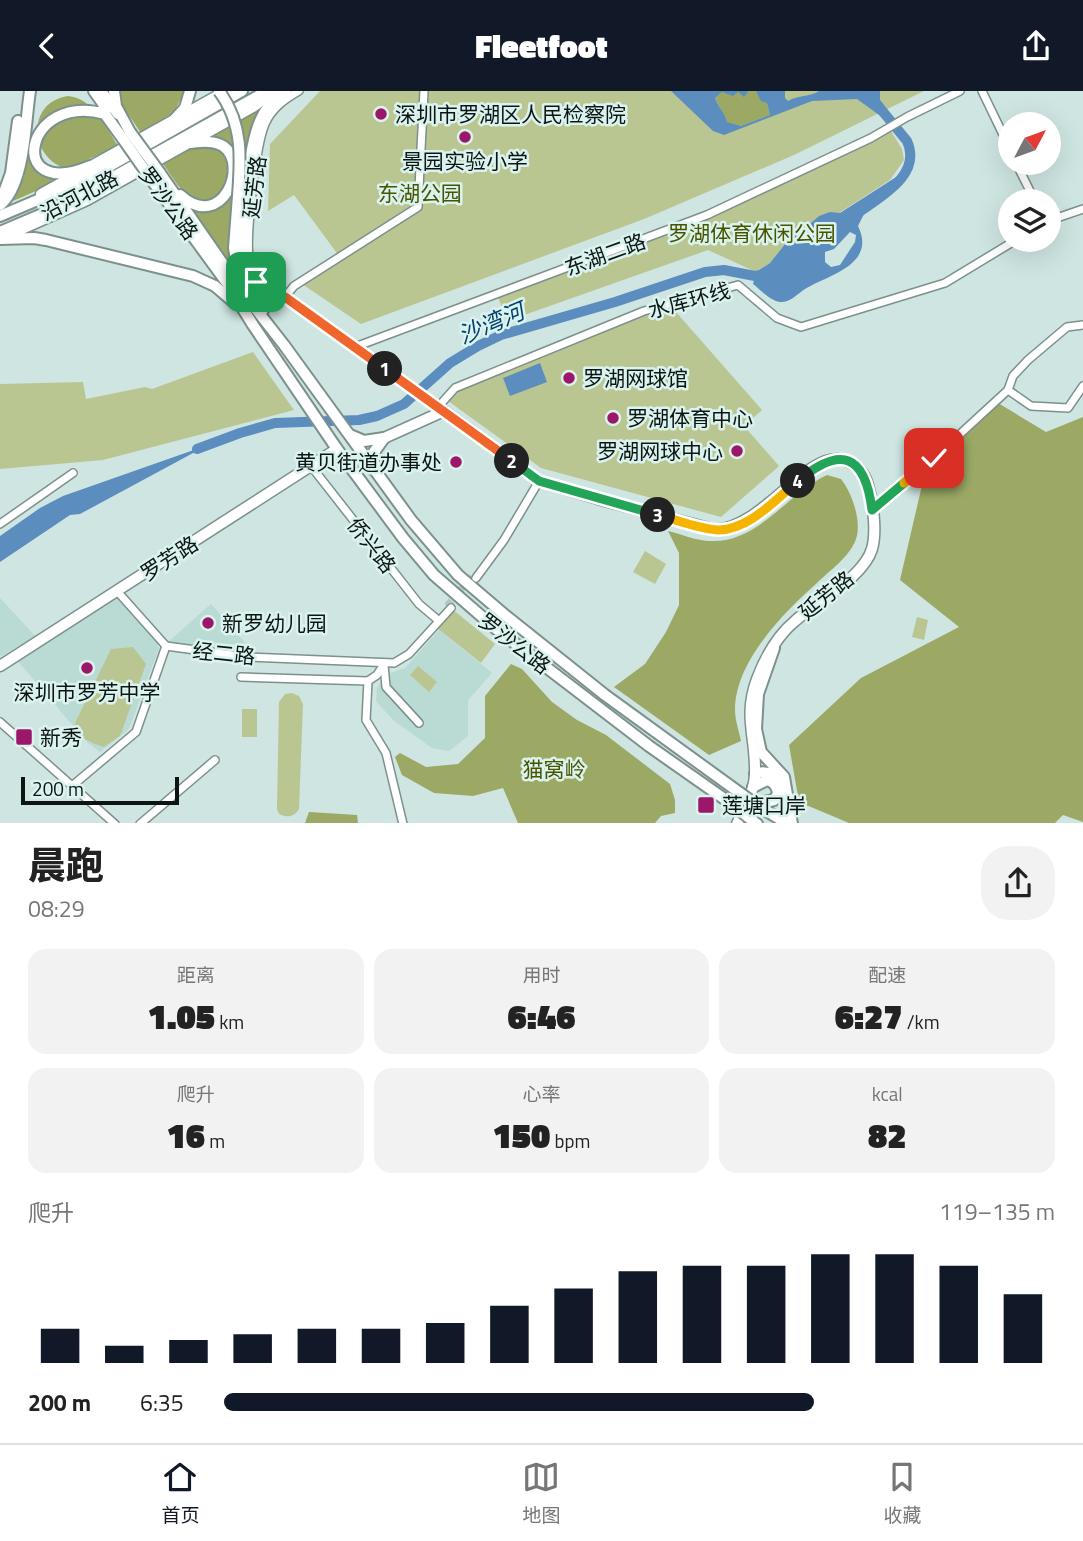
<!DOCTYPE html>
<html lang="zh">
<head>
<meta charset="utf-8">
<style>
  :root { --surface:#fff; --page:#f2f2f2; --text:#222; --muted:#767676; --line:#e0e0e0; --accent:#111827 }
  body { margin:0; font-family:"Titillium Web","Noto Sans SC",sans-serif; background:var(--page); color:var(--text); height:100vh; display:flex; flex-direction:column; font-size:26px; white-space:nowrap }
  * { box-sizing:border-box; margin:0 }
  p { font-size:23px; color:var(--muted) }
  .icon { flex:none; width:38px; height:38px; fill:none; stroke:currentColor; stroke-width:2; stroke-linecap:round; stroke-linejoin:round }
  .map { position:relative; height:732px; overflow:hidden }
  .details { display:flex; flex-direction:column; background:var(--surface); flex:1 }
  .details>* { flex:none }
  .needle { width:46px; rotate:49deg }
  .fabs { position:absolute; left:998px; top:21px; display:grid; gap:14px }
  .fabs a { display:grid; place-items:center; width:63px; height:63px; border-radius:50%; background:var(--surface); box-shadow:0 7px 28px #0002; font-size:35px }
  .scale { position:absolute; left:21px; bottom:18px; width:158px; box-sizing:border-box; padding-left:7px; border:4px solid #0d1514; border-top:0; font-size:19px; line-height:24px; white-space:nowrap; color:#0d1514; -webkit-text-stroke:5px #dbf3ee; paint-order:stroke }
  .pin { position:absolute; display:grid; place-items:center; width:60px; height:60px; color:#fff; margin:-30px; border-radius:14px; box-shadow:0 4px 10px #0006 }
  .km { position:absolute; width:35px; height:35px; margin:-18px; border-radius:50%; background:#222; color:#fff; font-size:19px; line-height:35px; text-align:center }
  .round { display:grid; place-items:center; flex:none; width:74px; height:74px; border-radius:28px; background:var(--page) }
  .overview { display:flex; align-items:center; justify-content:space-between; height:119px; padding:0 28px }
  h1 { font-size:38px; font-weight:800; line-height:52px }
  .metrics { display:grid; grid-template-columns:repeat(3,1fr); gap:10px; height:119px; padding:7px 28px }
  .metrics div { display:grid; align-content:center; border-radius:18px; background:var(--page); text-align:center }
  .metrics b { font-size:35px; font-weight:800 }
  .metrics small { font-size:19px; font-weight:400 }
  .metrics p { font-size:19px }
  .chart { height:196px; padding:14px 28px }
  .chart p { display:flex; justify-content:space-between }
  .chart svg { width:100%; height:126px; margin-top:7px; stroke:var(--accent); stroke-width:6 }
  ul { padding:0 28px; list-style:none; font-size:23px }
  li { display:grid; grid-template-columns:112px 84px 1fr; align-items:center; height:52px }
  li i { height:18px; border-radius:9px; background:var(--accent) }
  header { display:flex; justify-content:space-between; align-items:center; height:91px; padding:0 28px; background:var(--accent); color:#fff; font-size:32px; font-weight:800 }
  .tabs { display:flex; justify-content:space-around; align-items:center; height:98px; border-top:2px solid var(--line); background:var(--surface); font-size:19px; color:var(--muted) }
  .tabs a { display:grid; justify-items:center; gap:4px }
  .tabs .current { color:var(--accent) }
  .map>svg:first-child { display:block }
</style>
</head>
<body>
<header><svg class="icon" aria-label="back" viewBox="0 0 24 24"><path d="M15 5l-7 7 7 7"/></svg>Fleetfoot<svg class="icon" aria-label="share" viewBox="0 0 24 24"><path d="M12 15V3M7 8l5-5 5 5M5 13v7h14v-7"/></svg></header>
<div class="map">
<svg width="1083" height="733" viewBox="0 0 1083 733">
  <rect width="100%" height="100%" fill="#cee5e1"/>
  <!-- built -->
  <g fill="#badad4">
    <path d="M115 505 157 552 159 557 129 638 100 661 87 651 17 569Z"/>
    <path d="M0 507 35 545 0 566Z"/>
    <path d="M211 513 254 562 168 551Z"/>
    <path d="M439 539 492 582 468 609V645L449 660 432 657 393 629 376 610 377 596 390 582 405 577Z"/>
  </g>
  <!-- green -->
  <g fill="#bac691">
    <path d="M320 0H924L794 64 644 128 361 233 302 193 342 169 294 104 268 120 270 53Z"/>
    <path d="M891 40 902 58 904 69 890 89 839 122 819 125 806 136 793 143 770 172 756 181 708 159 507 230 498 206 706 128Z"/>
    <path d="M669 213 762 319 744 335 779 375 721 426 541 377 444 307 454 295Z"/>
    <path d="M253 261 294 319 103 369 0 378V293L83 291 86 308 145 296 152 298Z"/>
    <path d="M645 460 666 473 655 493 633 481Z"/>
    <path d="M452 518 495 553 481 572 437 537Z"/>
    <path d="M917 526 928 529 924 549 912 546Z"/>
    <path d="M133 556 146 573 120 645 104 656C91 652 78 647 75 632L111 558Z"/>
    <path d="M418 575 437 591 429 601 410 584Z"/>
    <path d="M292 602 299 605 303 613 299 718C294 726 288 727 279 723L277 718 279 611 285 603Z"/>
    <rect x="242" y="618" width="15" height="28"/>
  </g>
  <!-- forest -->
  <g fill="#9ba965">
    <path d="M118 0H185L174 21 141 42 121 13Z"/>
    <path d="M749 0H756L767 12 770 24 741 35 727 31 715 7 722 1 748 2Z"/>
    <path d="M68 5C93 7 106 36 118 55L67 78C29 67 26 11 68 5Z"/>
    <path d="M258 18 247 56 235 59 224 49 213 45Z"/>
    <path d="M206 56 221 60C235 77 225 118 197 109 182 105 172 85 163 73L190 57Z"/>
    <path d="M28 61 41 80 57 91 13 110 24 86Z"/>
    <path d="M232 101 230 173 192 118C212 124 221 119 232 101Z"/>
    <path d="M998 312 1046 341 1083 326V731L1063 724 1054 733 849 732 799 711 789 654 861 587 959 536 900 489 926 377Z"/>
    <path d="M827 384 841 388C852 402 862 430 856 448 849 467 830 479 817 492 783 522 735 571 735 619 735 629 739 640 741 650L709 664 614 596 645 573 666 541 679 514V462L668 440C681 443 697 450 710 450 759 452 786 403 827 384Z"/>
    <path d="M511 573 522 578 552 611 577 629 606 644 670 693 675 709V722L661 725 655 732H518L503 697 473 705 434 702 402 684 395 666 400 662 426 676 458 673 485 647V605Z"/>
    <path d="M309 721 357 724 358 732H305Z"/>
  </g>
  <!-- water -->
  <g fill="#5c8dbf" fill-rule="evenodd">
    <path d="M671 0H749L744 6 738 1 733 5 722 1 715 7C718 16 725 22 727 31L741 35 770 24 767 12 761 10 756 0H785V7L788 10C798 4 810 6 819 0H880V9L891 25 886 29 857 8 812 10 724 44 713 40Z"/>
    <path d="M904 81 895 94 868 115 858 135C877 174 828 184 805 198 797 203 791 211 781 211 770 210 761 199 753 193L756 181 770 172 793 143 806 136 819 125 830 121 840 122ZM850 141 856 144 855 151 840 174 831 176 825 171V161L834 158Z"/>
    <path d="M540 272 547 291 510 305 503 287Z"/>
    <path d="M208 354 80 423 70 424 0 471V445L40 417 63 405Z"/>
  </g>
  <g fill="none" stroke-linecap="round" stroke-linejoin="round">
    <!-- river -->
    <g stroke="#5c8dbf" stroke-width="10">
      <path d="M861 120C883 104 922 83 907 50L866 0"/>
      <path d="M197 358 240 342 275 332 359 329 377 325 404 313 450 272 478 255 501 244 615 211 705 181 724 179 755 185 767 183"/>
    </g>
    <!-- minor-tunnel -->
    <path stroke="#b1c6c2" stroke-width="7" stroke-dasharray="7 3.5" stroke-linecap="butt" d="M447 515 473 484"/>
    <!-- minor casing -->
    <g stroke="#7c918d" stroke-width="10">
      <g id="minor">
        <path d="M299 0C285 8 272 17 265 33 256 54 246 142 249 166 250 176 253 189 260 196 266 203 277 202 285 206L440 318"/>
        <path d="M982 0 1010 58"/>
        <path d="M1016 72 1035 110"/>
        <path d="M1048 130 1083 118"/>
        <path d="M285 206 294 195 418 116 424 0"/>
        <path d="M355 256 707 124 871 47 907 26 960 0"/>
        <path d="M1008 299 1031 315 1068 317 1083 295"/>
        <path d="M438 316 455 297 644 220 738 194 777 227 801 236 945 192 1016 149"/>
        <path d="M311 375 419 513 438 529"/>
        <path d="M872 419 934 367 1008 299 1013 285 1028 269 1067 236 1083 234"/>
        <path d="M0 433 73 382"/>
        <path d="M476 487 504 449 539 390"/>
        <path d="M117 500 166 555"/>
        <path d="M166 555 247 566 394 572 409 563 451 517"/>
        <path d="M384 574 386 596 419 632"/>
        <path d="M241 586 368 590 377 584 384 573"/>
        <path d="M368 590 366 629 386 662 403 733"/>
        <path d="M0 631 115 733"/>
        <path d="M72 695 136 641 166 555"/>
        <path d="M140 733 215 669"/>
      </g>
    </g>
    <!-- major casing -->
    <g stroke="#7c918d" stroke-width="13">
      <g id="major">
        <path d="M101 0 118 23"/>
        <path d="M41 103 226 0"/>
        <path d="M4 146 87 109 253 16 275 0"/>
        <path d="M384 347 444 320 539 390 605 410 716 439C765 434 802 367 838 368 853 369 864 380 868 394 873 412 877 440 872 458 863 487 817 510 795 530 778 544 765 567 757 588 743 626 756 645 755 682 755 700 744 717 737 733"/>
        <path d="M0 575 337 358"/>
      </g>
    </g>
    <!-- highway casing -->
    <g stroke="#7c918d" stroke-width="14">
      <g id="highway">
        <path d="M94 0 107 18"/>
        <path d="M114 0 116 15 130 41"/>
        <path d="M102 19 123 48"/>
        <path d="M174 29 185 17 190 0"/>
        <path d="M90 75C4 111 24 0 105 23"/>
        <path d="M160 82 241 199 284 254 411 429 458 484 506 525 605 604 740 702"/>
        <path d="M151 88 227 192 253 234 337 358 403 447 434 484 495 537 649 655 733 714"/>
        <path d="M180 104C222 142 250 73 223 55 214 49 200 51 190 52"/>
        <path d="M2 107 11 82 18 30"/>
        <path d="M0 114C25 94 25 32 30 0"/>
        <path d="M237 118 234 157 238 181"/>
        <path d="M0 125 87 88 242 0"/>
        <path d="M0 141 61 115 267 0"/>
        <path d="M0 148 34 147 46 149 193 185 215 195 236 213"/>
        <path d="M263 219C256 204 246 190 243 174 238 147 249 52 261 28 266 16 276 7 286 0"/>
        <path d="M350 344 364 350 384 347"/>
        <path d="M374 379V361L384 347"/>
        <path d="M774 557 758 603 756 638 761 661 784 686 792 733"/>
        <path d="M755 683C768 678 777 685 780 697"/>
        <path d="M753 696 767 689C774 691 777 695 778 703L774 709 755 713"/>
        <path d="M755 713 788 733"/>
        <path d="M748 726 757 733"/>
      </g>
    </g>
    <!-- minor -->
    <use href="#minor" stroke="#fff" stroke-width="7"/>
    <!-- major -->
    <use href="#major" stroke="#fff" stroke-width="10"/>
    <!-- highway -->
    <use href="#highway" stroke="#fff" stroke-width="10"/>
    <!-- highway-bridge casing -->
    <g stroke="#7c918d" stroke-width="14" stroke-linecap="butt">
      <g id="highway-bridge">
        <path d="M219 0C246 36 240 76 237 118"/>
        <path d="M130 41 160 82"/>
        <path d="M123 48 151 88"/>
        <path d="M740 702 755 713"/>
        <path d="M733 714 748 726"/>
      </g>
    </g>
    <!-- highway-bridge -->
    <use href="#highway-bridge" stroke="#fff" stroke-width="10"/>
  </g>
  <g fill="none" stroke-linecap="round" stroke-linejoin="round">
    <!-- split-1 casing -->
    <g stroke="#fff" stroke-width="14">
      <path id="split-1" d="M256 191 265 200 285 206 385 278"/>
    </g>
    <!-- split-2 casing -->
    <g stroke="#fff" stroke-width="14">
      <path id="split-2" d="M385 278 512 370"/>
    </g>
    <!-- split-3 casing -->
    <g stroke="#fff" stroke-width="14">
      <path id="split-3" d="M512 370 539 390 658 424"/>
    </g>
    <!-- split-4 casing -->
    <g stroke="#fff" stroke-width="14">
      <path id="split-4" d="M658 424C677 429 699 438 718 439 749 439 776 408 798 390"/>
    </g>
    <!-- split-5 casing -->
    <g stroke="#fff" stroke-width="14">
      <path id="split-5" d="M798 390C841 354 865 363 872 419L904 392"/>
    </g>
    <!-- split-6 casing -->
    <g stroke="#fff" stroke-width="14">
      <path id="split-6" d="M904 392 934 367"/>
    </g>
    <!-- split-1 -->
    <use href="#split-1" stroke="#f0652b" stroke-width="9"/>
    <!-- split-2 -->
    <use href="#split-2" stroke="#f0652b" stroke-width="9"/>
    <!-- split-3 -->
    <use href="#split-3" stroke="#22a559" stroke-width="9"/>
    <!-- split-4 -->
    <use href="#split-4" stroke="#f5b400" stroke-width="9"/>
    <!-- split-5 -->
    <use href="#split-5" stroke="#22a559" stroke-width="9"/>
    <!-- split-6 -->
    <use href="#split-6" stroke="#f5b400" stroke-width="9"/>
  </g>
  <!-- markers -->
  <g fill="#9b176a" stroke="#dbf3ee" stroke-width="2.5">
    <circle cx="381" cy="23" r="7"/>
    <circle cx="465" cy="46" r="7"/>
    <circle cx="569" cy="287" r="7"/>
    <circle cx="613" cy="327" r="7"/>
    <circle cx="737" cy="360" r="7"/>
    <circle cx="456" cy="371" r="7"/>
    <circle cx="208" cy="532" r="7"/>
    <circle cx="87" cy="577" r="7"/>
    <rect x="15" y="637" width="18" height="18" rx="3.5"/>
    <rect x="697" y="705" width="18" height="18" rx="3.5"/>
  </g>
  <g text-anchor="middle" dominant-baseline="central" stroke-width="5" stroke-linejoin="round" paint-order="stroke">
    <!-- poi labels -->
    <g font-size="21" fill="#0d1514" stroke="#dbf3ee" text-anchor="start">
      <text x="395" y="23">深圳市罗湖区人民检察院</text>
      <text x="465" y="70" text-anchor="middle">景园实验小学</text>
      <text x="583" y="287">罗湖网球馆</text>
      <text x="627" y="327">罗湖体育中心</text>
      <text x="723" y="360" text-anchor="end">罗湖网球中心</text>
      <text x="442" y="371" text-anchor="end">黄贝街道办事处</text>
      <text x="222" y="532">新罗幼儿园</text>
      <text x="87" y="601" text-anchor="middle">深圳市罗芳中学</text>
      <text x="40" y="646">新秀</text>
      <text x="722" y="714">莲塘口岸</text>
    </g>
    <!-- street labels -->
    <g font-size="21" fill="#0d1514" stroke="#dbf3ee">
      <text transform="translate(254 96) rotate(-83)">延芳路</text>
      <text transform="translate(79 104) rotate(-27)">沿河北路</text>
      <text transform="translate(169 112) rotate(54)">罗沙公路</text>
      <text transform="translate(605 163) rotate(-20)">东湖二路</text>
      <text transform="translate(689 209) rotate(-15)">水库环线</text>
      <text transform="translate(372 454) rotate(52)">侨兴路</text>
      <text transform="translate(169 467) rotate(-33)">罗芳路</text>
      <text transform="translate(826 504) rotate(-39)">延芳路</text>
      <text transform="translate(515 552) rotate(38)">罗沙公路</text>
      <text transform="translate(224 562) rotate(6)">经二路</text>
    </g>
    <!-- park labels -->
    <g font-size="21" fill="#485300" stroke="#dbf3ee">
      <text x="420" y="102">东湖公园</text>
      <text x="752" y="142">罗湖体育休闲公园</text>
      <text x="554" y="678">猫窝岭</text>
    </g>
    <!-- water labels -->
    <g font-size="23" font-style="italic" fill="#043f6e" stroke="#dbf3ee">
      <text transform="translate(491 232) rotate(-23)">沙湾河</text>
    </g>
  </g>
</svg>
<div class="fabs">
<a><svg class="needle" viewBox="-14 -14 28 28"><path d="M0-13l5 13h-10z" fill="#e53935"/><path d="M0 13l5-13h-10z" fill="#767676"/></svg></a>
<a><svg class="icon" aria-label="layers" viewBox="0 0 24 24"><path d="M12 4l9 5-9 5-9-5zM3 14l9 5 9-5"/></svg></a>
</div>
<div class="scale">200 m</div>
<div class="pin" style="left:256px;top:191px;background:#1e9e55"><svg class="icon" aria-label="arrive" viewBox="0 0 24 24"><path d="M6 21V4h12l-3 4 3 4H6"/></svg></div>
<div class="pin" style="left:934px;top:367px;background:#d93025"><svg class="icon" aria-label="check" viewBox="0 0 24 24"><path d="M5 12l5 5 9-10"/></svg></div>
<b class="km" style="left:385px;top:278px">1</b>
<b class="km" style="left:512px;top:370px">2</b>
<b class="km" style="left:658px;top:424px">3</b>
<b class="km" style="left:798px;top:390px">4</b>
</div>
<section class="details">
<div class="overview"><div><h1>晨跑</h1><p>08:29</p></div><a class="round"><svg class="icon" aria-label="share" viewBox="0 0 24 24"><path d="M12 15V3M7 8l5-5 5 5M5 13v7h14v-7"/></svg></a></div>
<div class="metrics">
<div><p>距离</p><b>1.05<small> km</small></b></div>
<div><p>用时</p><b>6:46</b></div>
<div><p>配速</p><b>6:27<small> /km</small></b></div>
</div>
<div class="metrics">
<div><p>爬升</p><b>16<small> m</small></b></div>
<div><p>心率</p><b>150<small> bpm</small></b></div>
<div><p>kcal</p><b>82</b></div>
</div>
<div class="chart"><p><span>爬升</span>119–135 m</p>
<svg viewBox="0 0 160 44" preserveAspectRatio="none"><path d="M5 44V32M15 44V38M25 44V36M35 44V34M45 44V32M55 44V32M65 44V30M75 44V24M85 44V18M95 44V12M105 44V10M115 44V10M125 44V6M135 44V6M145 44V10M155 44V20"/></svg>
</div>
<ul>
<li><b>200 m</b>6:35<i style="width:71%"></i></li>
</ul>
</section>
<nav class="tabs">
<a class="current"><svg class="icon" aria-label="home" viewBox="0 0 24 24"><path d="M3 11l9-7 9 7M6 9v11h12V9"/></svg>首页</a>
<a><svg class="icon" aria-label="map" viewBox="0 0 24 24"><path d="M3 6l6-2 6 2 6-2v14l-6 2-6-2-6 2zM9 4v14M15 6v14"/></svg>地图</a>
<a><svg class="icon" aria-label="saved" viewBox="0 0 24 24"><path d="M7 4h10v16l-5-4-5 4z"/></svg>收藏</a>
</nav>
</body>
</html>
